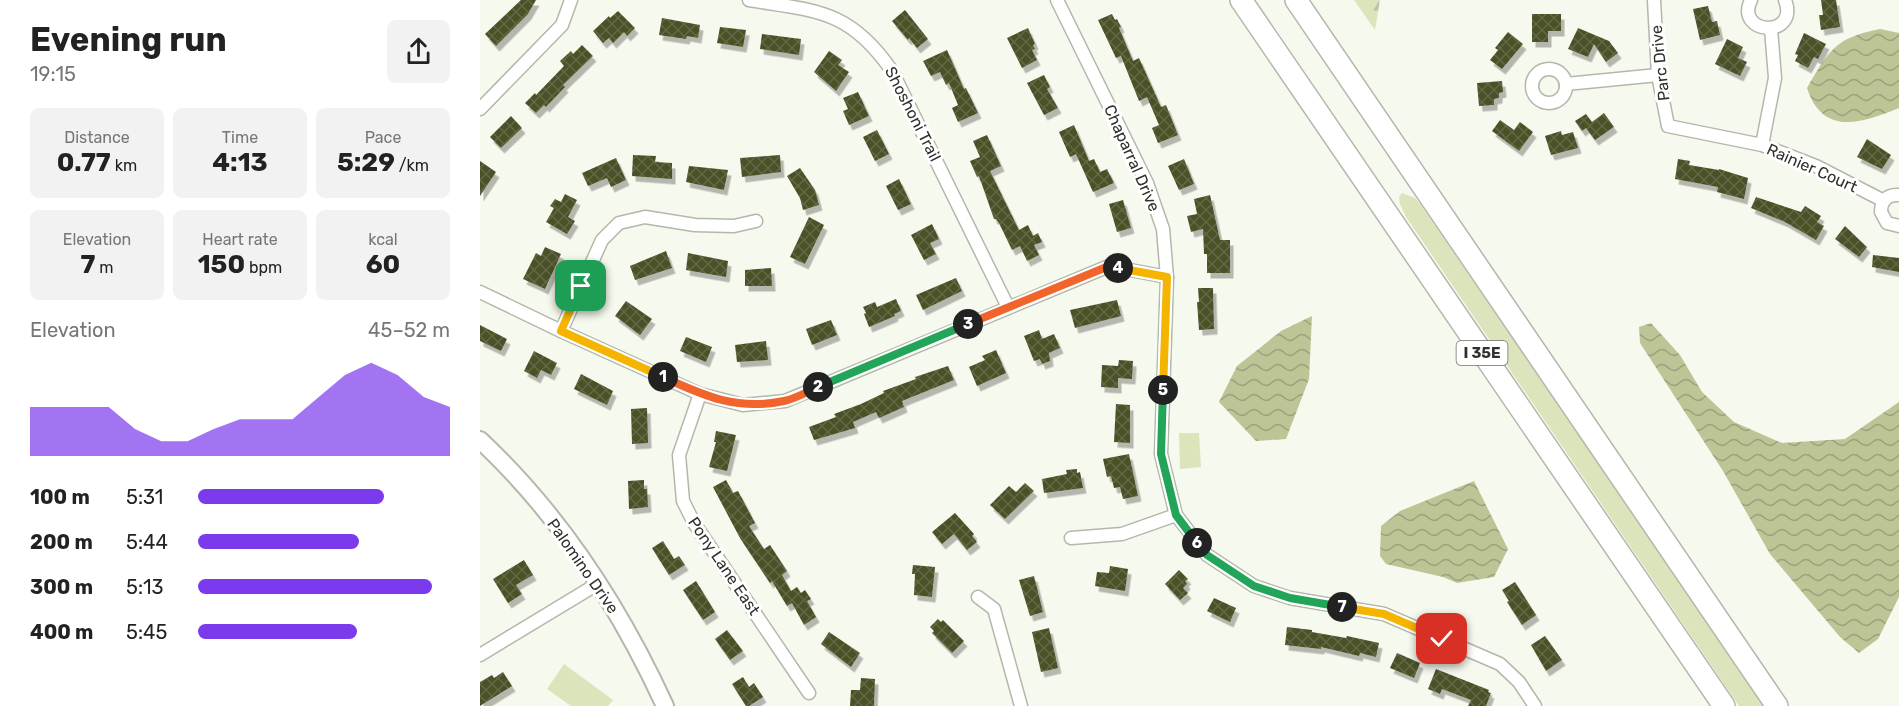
<!DOCTYPE html>
<html lang="en">
<head>
<meta charset="utf-8">
<style>
  :root { --surface:#fff; --page:#f2f2f2; --text:#222; --muted:#767676; --accent:#7c3aed }
  body { margin:0; font-family:Rubik,sans-serif; background:var(--page); color:var(--text); height:100vh; display:flex; flex-direction:column; font-size:22px; white-space:nowrap }
  * { box-sizing:border-box; margin:0 }
  p { font-size:20px; color:var(--muted) }
  .icon { flex:none; width:33px; height:33px; fill:none; stroke:currentColor; stroke-width:2; stroke-linecap:round; stroke-linejoin:round }
  .map { position:relative; flex:1; overflow:hidden }
  .side { display:flex; flex-direction:column; background:var(--surface); width:480px }
  .side>* { flex:none }
  .pin { position:absolute; display:grid; place-items:center; width:51px; height:51px; color:#fff; margin:-26px; border-radius:12px; box-shadow:0 3px 9px #0006 }
  .km { position:absolute; width:30px; height:30px; margin:-15px; border-radius:50%; background:#222; color:#fff; font-size:16px; line-height:30px; text-align:center }
  .round { display:grid; place-items:center; flex:none; width:63px; height:63px; border-radius:9px; background:var(--page) }
  .overview { display:flex; align-items:center; justify-content:space-between; height:102px; padding:0 30px }
  h1 { font-size:33px; font-weight:700; line-height:45px }
  .metrics { display:grid; grid-template-columns:repeat(3,1fr); gap:9px; height:102px; padding:6px 30px }
  .metrics div { display:grid; align-content:center; border-radius:9px; background:var(--page); text-align:center }
  .metrics b { font-size:26px; font-weight:700 }
  .metrics small { font-size:16px; font-weight:400 }
  .metrics p { font-size:16px }
  .chart { height:168px; padding:12px 30px }
  .chart p { display:flex; justify-content:space-between }
  .chart svg { width:100%; height:108px; margin-top:6px; fill:var(--accent); opacity:.7 }
  ul { padding:0 30px; list-style:none; font-size:20px }
  li { display:grid; grid-template-columns:96px 72px 1fr; align-items:center; height:45px }
  li i { height:15px; border-radius:8px; background:var(--accent) }
  main { display:flex; flex:1; min-height:0 }
  .map>svg:first-child { display:block }
</style>
</head>
<body>
<main>
<section class="side">
<div class="overview"><div><h1>Evening run</h1><p>19:15</p></div><a class="round"><svg class="icon" aria-label="share" viewBox="0 0 24 24"><path d="M12 15V3M7 8l5-5 5 5M5 13v7h14v-7"/></svg></a></div>
<div class="metrics">
<div><p>Distance</p><b>0.77<small> km</small></b></div>
<div><p>Time</p><b>4:13</b></div>
<div><p>Pace</p><b>5:29<small> /km</small></b></div>
</div>
<div class="metrics">
<div><p>Elevation</p><b>7<small> m</small></b></div>
<div><p>Heart rate</p><b>150<small> bpm</small></b></div>
<div><p>kcal</p><b>60</b></div>
</div>
<div class="chart"><p><span>Elevation</span>45–52 m</p>
<svg viewBox="0 0 160 44" preserveAspectRatio="none"><path d="M0 44V24L10 24L20 24L30 24L40 33L50 38L60 38L70 33L80 29L90 29L100 29L110 20L120 11L130 6L140 11L150 20L160 24V44z"/></svg>
</div>
<ul>
<li><b>100 m</b>5:31<i style="width:74%"></i></li>
<li><b>200 m</b>5:44<i style="width:64%"></i></li>
<li><b>300 m</b>5:13<i style="width:93%"></i></li>
<li><b>400 m</b>5:45<i style="width:63%"></i></li>
</ul>
</section>
<div class="map">
<svg width="1419" height="706" viewBox="0 0 1419 706">
  <defs>
    <pattern id="forest-firs" width="22" height="20" patternUnits="userSpaceOnUse" patternTransform="scale(1.5)"><rect width="22" height="20" fill="#dce4bb"/><path d="M5 1l3.5 6h-7zM16 11l3.5 6h-7z" fill="#bdc4a1"/></pattern>
    <pattern id="water-waves" width="16" height="10" patternUnits="userSpaceOnUse" patternTransform="scale(1.5)"><rect width="16" height="10" fill="#bdc597"/><path d="M0 5q4-4 8 0t8 0" fill="none" stroke="#9aa17c"/></pattern>
    <pattern id="building-cross-hatch" width="8" height="8" patternUnits="userSpaceOnUse" patternTransform="scale(1.5)"><rect width="8" height="8" fill="#4b5128"/><path d="M0 0l8 8M0 8l8-8" fill="none" stroke="#636746"/></pattern>
    <filter id="shadow"><feDropShadow dx="3.5" dy="5.5" stdDeviation="0" flood-color="#0004"/></filter>
  </defs>
  <rect width="100%" height="100%" fill="#f6f9ed"/>
  <!-- green -->
  <g fill="#dce4bb">
    <path d="M922 193 935 198 941 205 1284 706H1259L926 217 920 204 919 197Z"/>
    <path d="M699 433H719L721 467 700 469Z"/>
    <path d="M84 664 133 700 128 706H91L67 689Z"/>
  </g>
  <!-- forest -->
  <path fill="url(#forest-firs)" d="M874 0H900L895 30Z"/>
  <!-- water -->
  <g fill="url(#water-waves)">
    <path d="M1400 29 1419 33V108C1382 123 1343 137 1327 88 1349 50 1355 38 1400 29Z"/>
    <path d="M832 316 829 379 806 439 776 441 739 402 757 366 801 331Z"/>
    <path d="M1171 323 1200 355 1222 392 1254 422 1302 443 1365 439 1419 402V597L1398 639 1379 653 1360 637 1290 554 1243 471 1160 343 1159 327Z"/>
    <path d="M994 481 1028 549 1014 577 977 583 963 577 906 564 900 556 901 526 920 511Z"/>
  </g>
  <!-- building -->
  <g fill="url(#building-cross-hatch)" filter="url(#shadow)">
    <path d="M41 0H56L48 14 16 46 5 34Z"/>
    <path d="M1341 0H1356L1360 27 1341 30 1339 15H1343Z"/>
    <path d="M1228 6 1232 22 1237 21 1240 35 1220 40 1213 9Z"/>
    <path d="M425 10 448 39 437 48 429 38 428 40 412 21Z"/>
    <path d="M138 11 155 28 147 36 144 32 133 43 129 38 123 43 113 31 129 16 130 18Z"/>
    <path d="M632 14 635 20 637 19 641 27 639 28 653 61 659 58 681 107 686 105 698 135 678 143 672 128 679 125 667 97 659 101 641 56 636 58 618 20Z"/>
    <path d="M1052 14H1081V31H1068V42H1052Z"/>
    <path d="M182 18 220 25 218 38 207 36 206 39 179 35Z"/>
    <path d="M240 27 266 30 263 47 237 43Z"/>
    <path d="M548 28 555 44 553 45 555 49 552 50 557 60 542 68 527 38Z"/>
    <path d="M1098 28 1129 41 1138 53 1126 62 1114 44 1108 57 1088 49Z"/>
    <path d="M1028 32 1043 44 1022 69 1010 60 1018 50 1015 48Z"/>
    <path d="M1324 33 1346 44 1338 59 1334 57 1328 68 1315 61 1318 55 1315 54Z"/>
    <path d="M282 34 321 39 319 55 280 49Z"/>
    <path d="M1247 39 1263 47 1258 58 1267 62 1260 76 1235 64Z"/>
    <path d="M102 45 113 56 83 85 85 87 66 107 64 105 56 113 45 103 55 93 56 95 84 66 80 61 91 51 93 54Z"/>
    <path d="M467 50 484 89 486 88 498 113 478 122 472 108 478 105 469 83 466 85 460 72 451 76 443 61Z"/>
    <path d="M349 51 362 60 358 65 369 72 356 91 334 72Z"/>
    <path d="M564 75 570 87 567 89 578 108 564 115 547 83Z"/>
    <path d="M1022 81 1023 92 1019 93V98L1014 99V105L999 106 997 83Z"/>
    <path d="M378 92 389 116 369 125 363 111 368 109 363 98Z"/>
    <path d="M1124 113 1134 127 1115 140 1106 128 1102 131 1095 121 1106 114 1112 122Z"/>
    <path d="M31 116 42 128 21 148 10 137Z"/>
    <path d="M1020 120 1034 130 1040 122 1053 132 1039 151 1012 131Z"/>
    <path d="M594 125 609 161 614 159 620 172 627 169 634 183 613 192 596 154 590 157 579 132Z"/>
    <path d="M397 130 409 154 395 161 383 137Z"/>
    <path d="M1081 131 1082 135 1093 132 1098 148 1071 155 1065 136Z"/>
    <path d="M507 135 521 166 510 171 539 230 548 225 553 236 558 233 562 242 554 245 559 255 547 261 540 246 532 250 519 223 516 219H514L499 176 497 177 490 161 500 157 493 141Z"/>
    <path d="M1387 139 1411 155 1402 169 1377 157Z"/>
    <path d="M153 155 176 156 175 162 192 163V179L152 176Z"/>
    <path d="M300 155 301 172 262 177 260 158Z"/>
    <path d="M136 158 146 180 131 187 127 178 108 186 102 173Z"/>
    <path d="M704 159 714 184 699 190 688 166Z"/>
    <path d="M1198 159 1210 161 1209 165 1239 170V169L1268 178 1264 199 1237 192 1238 187 1195 179Z"/>
    <path d="M0 161 16 172 0 196Z"/>
    <path d="M209 166 248 170 244 190 206 182Z"/>
    <path d="M320 168 335 190 339 205 323 210 320 198 307 176Z"/>
    <path d="M419 179 431 204 418 210 406 186Z"/>
    <path d="M85 194 97 200 88 217 95 221 87 234 66 222 74 208 70 206 75 199 81 202Z"/>
    <path d="M730 195 740 240H750V273H727V254H724L723 229 711 232 707 216 717 214 714 199Z"/>
    <path d="M1276 197 1321 212 1325 206 1341 216 1337 222 1344 226 1336 240 1305 222 1271 208Z"/>
    <path d="M643 200 651 228 637 232 629 204Z"/>
    <path d="M329 217 344 225 325 264 310 257Z"/>
    <path d="M452 224 459 239 450 243 456 254 444 260 431 235Z"/>
    <path d="M1365 226 1387 247 1379 257 1355 239Z"/>
    <path d="M65 247 81 254 65 289 43 279 56 253 61 256Z"/>
    <path d="M186 251 192 268 155 280 150 266Z"/>
    <path d="M208 253 248 261 246 277 206 270Z"/>
    <path d="M1393 255 1419 258V272L1392 267Z"/>
    <path d="M291 268 292 286H265V270Z"/>
    <path d="M476 278 482 291 443 310 436 295Z"/>
    <path d="M718 288H733L734 329 719 330 717 302H719Z"/>
    <path d="M416 299 421 311 414 314 415 316 389 327 384 314 386 313 383 307 395 302 397 307Z"/>
    <path d="M637 300 641 316 595 328 590 310Z"/>
    <path d="M146 301 172 319 160 335 135 316Z"/>
    <path d="M351 320 357 335 332 345 326 329Z"/>
    <path d="M0 325 27 339 21 351 0 341Z"/>
    <path d="M559 330 562 339 574 334 580 348 569 353 570 361 562 364 560 359 554 361 544 336Z"/>
    <path d="M206 337 232 347 226 362 200 351Z"/>
    <path d="M286 341 288 360 257 362 255 345Z"/>
    <path d="M516 350 526 373 497 386 489 367 505 360 502 356Z"/>
    <path d="M54 351 77 363 71 375 61 370 57 378 44 371Z"/>
    <path d="M639 360 653 361 652 379 638 378V388L621 387 622 365 638 366Z"/>
    <path d="M468 366 474 380 422 401 424 407 399 418 396 412 373 422 375 428 334 440 329 427 356 417 354 414 381 404 404 393 403 391 436 379 435 377Z"/>
    <path d="M101 374 133 391 127 405 94 389Z"/>
    <path d="M636 404 650 405V443L634 442Z"/>
    <path d="M167 408 168 443 152 444 151 409Z"/>
    <path d="M236 431 256 435 247 471 229 467 236 442H234Z"/>
    <path d="M649 454 658 496 643 499 640 487 634 488 631 476 627 477 623 459Z"/>
    <path d="M597 469V473L600 472 603 488 564 493 562 479 587 474 586 470Z"/>
    <path d="M164 480V489H167L168 507 149 509 148 481Z"/>
    <path d="M246 480 253 493 258 491 275 523 269 526 284 549 290 545 307 571 302 575 311 591 317 587 321 593 325 590 331 599 327 601 336 617 324 625 312 603 307 606 292 581 290 583 260 538 233 487Z"/>
    <path d="M545 483 554 491 525 519 510 505 529 486 536 492Z"/>
    <path d="M475 513 494 534 492 536 497 542 487 550 474 534 462 544 452 532Z"/>
    <path d="M183 541 194 559 199 556 205 565 189 575 172 548Z"/>
    <path d="M44 560 53 575 36 585 42 594 28 603 13 579Z"/>
    <path d="M433 565 455 567 452 597 434 595 435 574H432Z"/>
    <path d="M630 566 648 569 645 591 615 586 617 572 629 573Z"/>
    <path d="M699 570 708 579 705 581 707 584 703 588 708 593 700 600 685 584Z"/>
    <path d="M554 576 563 612 550 616 539 580Z"/>
    <path d="M216 581 235 612 223 620 203 590Z"/>
    <path d="M1035 582 1056 615 1042 625 1027 602 1029 601 1022 590Z"/>
    <path d="M734 598 756 608 750 622 727 611Z"/>
    <path d="M458 619 461 622 463 620 484 641 472 653 452 633 454 631 450 627Z"/>
    <path d="M807 627 832 630V632L866 638 867 636 899 643 896 657 880 653 879 656 841 647V649L805 645Z"/>
    <path d="M569 628 578 668 561 672 552 632Z"/>
    <path d="M247 630 263 651 250 660 235 639Z"/>
    <path d="M349 632 380 653 371 667 341 644Z"/>
    <path d="M1065 636 1082 660 1066 671 1051 645Z"/>
    <path d="M917 653 940 663 934 678 910 668Z"/>
    <path d="M956 669 1009 690 1008 692 1011 693 1006 706H988L991 700 962 689 960 694 948 689Z"/>
    <path d="M23 672 32 686 0 706V682L12 675 14 678Z"/>
    <path d="M263 677 269 687 274 683 283 697 269 706H266L252 684Z"/>
    <path d="M381 678 395 679 394 706H370L371 690H380Z"/>
  </g>
  <g fill="none" stroke-linecap="round" stroke-linejoin="round">
    <!-- street casing -->
    <g stroke="#b4b7ab" stroke-width="15">
      <g id="street">
        <path d="M269 0C337 11 370 10 412 71L528 307"/>
        <path d="M577 0 667 183 683 229 687 277 681 454 696 515 727 555 774 586 810 598 904 614 1020 664 1039 682 1055 706"/>
        <path d="M1174 0 1178 75 1188 126 1282 145 1336 166 1404 201"/>
        <path d="M1271 0C1254 35 1320 39 1305 0"/>
        <circle cx="1069" cy="86" r="17"/>
        <path d="M1086 84 1178 75"/>
        <path d="M0 109 82 25 91 0"/>
        <path d="M1282 145 1295 78 1291 29"/>
        <path d="M1419 195C1407 194 1401 201 1401 212L1407 223 1419 226"/>
        <path d="M0 292 81 331 220 394 263 405 305 401 629 266 687 277"/>
        <path d="M81 331 122 240 139 223 165 217 215 225 254 226 276 221"/>
        <path d="M220 394 199 455 203 501 214 523 329 693"/>
        <path d="M591 538 642 534 696 515"/>
        <path d="M498 597 514 609 541 706"/>
        <path d="M0 655 119 583"/>
      </g>
    </g>
    <!-- secondary casing -->
    <g stroke="#b4b7ab" stroke-width="20">
      <path id="secondary" d="M0 440C79 514 140 608 185 706"/>
    </g>
    <!-- highway casing -->
    <g stroke="#b4b7ab" stroke-width="24">
      <g id="highway">
        <path d="M761 0 1244 706"/>
        <path d="M816 0 1297 706"/>
      </g>
    </g>
    <!-- street -->
    <use href="#street" stroke="#fff" stroke-width="12"/>
    <!-- secondary -->
    <use href="#secondary" stroke="#fff" stroke-width="16"/>
    <!-- highway -->
    <use href="#highway" stroke="#fff" stroke-width="21"/>
  </g>
  <g fill="none" stroke-linecap="round" stroke-linejoin="round">
    <!-- split-1 casing -->
    <g stroke="#fff" stroke-width="12">
      <path id="split-1" d="M101 286 81 331 183 377"/>
    </g>
    <!-- split-2 casing -->
    <g stroke="#fff" stroke-width="12">
      <path id="split-2" d="M183 377C224 396 258 411 304 401 315 399 327 392 338 387"/>
    </g>
    <!-- split-3 casing -->
    <g stroke="#fff" stroke-width="12">
      <path id="split-3" d="M338 387 488 324"/>
    </g>
    <!-- split-4 casing -->
    <g stroke="#fff" stroke-width="12">
      <path id="split-4" d="M488 324 629 266 638 268"/>
    </g>
    <!-- split-5 casing -->
    <g stroke="#fff" stroke-width="12">
      <path id="split-5" d="M638 268 687 277 683 390"/>
    </g>
    <!-- split-6 casing -->
    <g stroke="#fff" stroke-width="12">
      <path id="split-6" d="M683 390 681 454 696 515 717 543"/>
    </g>
    <!-- split-7 casing -->
    <g stroke="#fff" stroke-width="12">
      <path id="split-7" d="M717 543 727 555 774 586 810 598 862 607"/>
    </g>
    <!-- split-8 casing -->
    <g stroke="#fff" stroke-width="12">
      <path id="split-8" d="M862 607 904 614 962 639"/>
    </g>
    <!-- split-1 -->
    <use href="#split-1" stroke="#f5b400" stroke-width="8"/>
    <!-- split-2 -->
    <use href="#split-2" stroke="#f0652b" stroke-width="8"/>
    <!-- split-3 -->
    <use href="#split-3" stroke="#22a559" stroke-width="8"/>
    <!-- split-4 -->
    <use href="#split-4" stroke="#f0652b" stroke-width="8"/>
    <!-- split-5 -->
    <use href="#split-5" stroke="#f5b400" stroke-width="8"/>
    <!-- split-6 -->
    <use href="#split-6" stroke="#22a559" stroke-width="8"/>
    <!-- split-7 -->
    <use href="#split-7" stroke="#22a559" stroke-width="8"/>
    <!-- split-8 -->
    <use href="#split-8" stroke="#f5b400" stroke-width="8"/>
  </g>
  <g text-anchor="middle" dominant-baseline="central" stroke-width="6" stroke-linejoin="round" paint-order="stroke">
    <!-- shield labels -->
    <rect fill="#fff" stroke="#6e6f6c" stroke-width="1.5" x="976.5" y="341" width="51" height="24" rx="4.5"/>
    <g font-size="15" font-weight="bold" fill="#30312d">
      <text x="1002" y="353">I 35E</text>
    </g>
    <!-- street labels -->
    <g font-size="16" fill="#30312d" stroke="#fff">
      <text transform="translate(1180 63) rotate(-96)">Parc Drive</text>
      <text transform="translate(433 114) rotate(63)">Shoshoni Trail</text>
      <text transform="translate(652 158) rotate(66)">Chaparral Drive</text>
      <text transform="translate(1332 168) rotate(24)">Rainier Court</text>
      <text transform="translate(103 566) rotate(55)">Palomino Drive</text>
      <text transform="translate(244 566) rotate(56)">Pony Lane East</text>
    </g>
  </g>
</svg>
<div class="pin" style="left:101px;top:286px;background:#1e9e55"><svg class="icon" aria-label="arrive" viewBox="0 0 24 24"><path d="M6 21V4h12l-3 4 3 4H6"/></svg></div>
<div class="pin" style="left:962px;top:639px;background:#d93025"><svg class="icon" aria-label="check" viewBox="0 0 24 24"><path d="M5 12l5 5 9-10"/></svg></div>
<b class="km" style="left:183px;top:377px">1</b>
<b class="km" style="left:338px;top:387px">2</b>
<b class="km" style="left:488px;top:324px">3</b>
<b class="km" style="left:638px;top:268px">4</b>
<b class="km" style="left:683px;top:390px">5</b>
<b class="km" style="left:717px;top:543px">6</b>
<b class="km" style="left:862px;top:607px">7</b>
</div>
</main>
</body>
</html>
